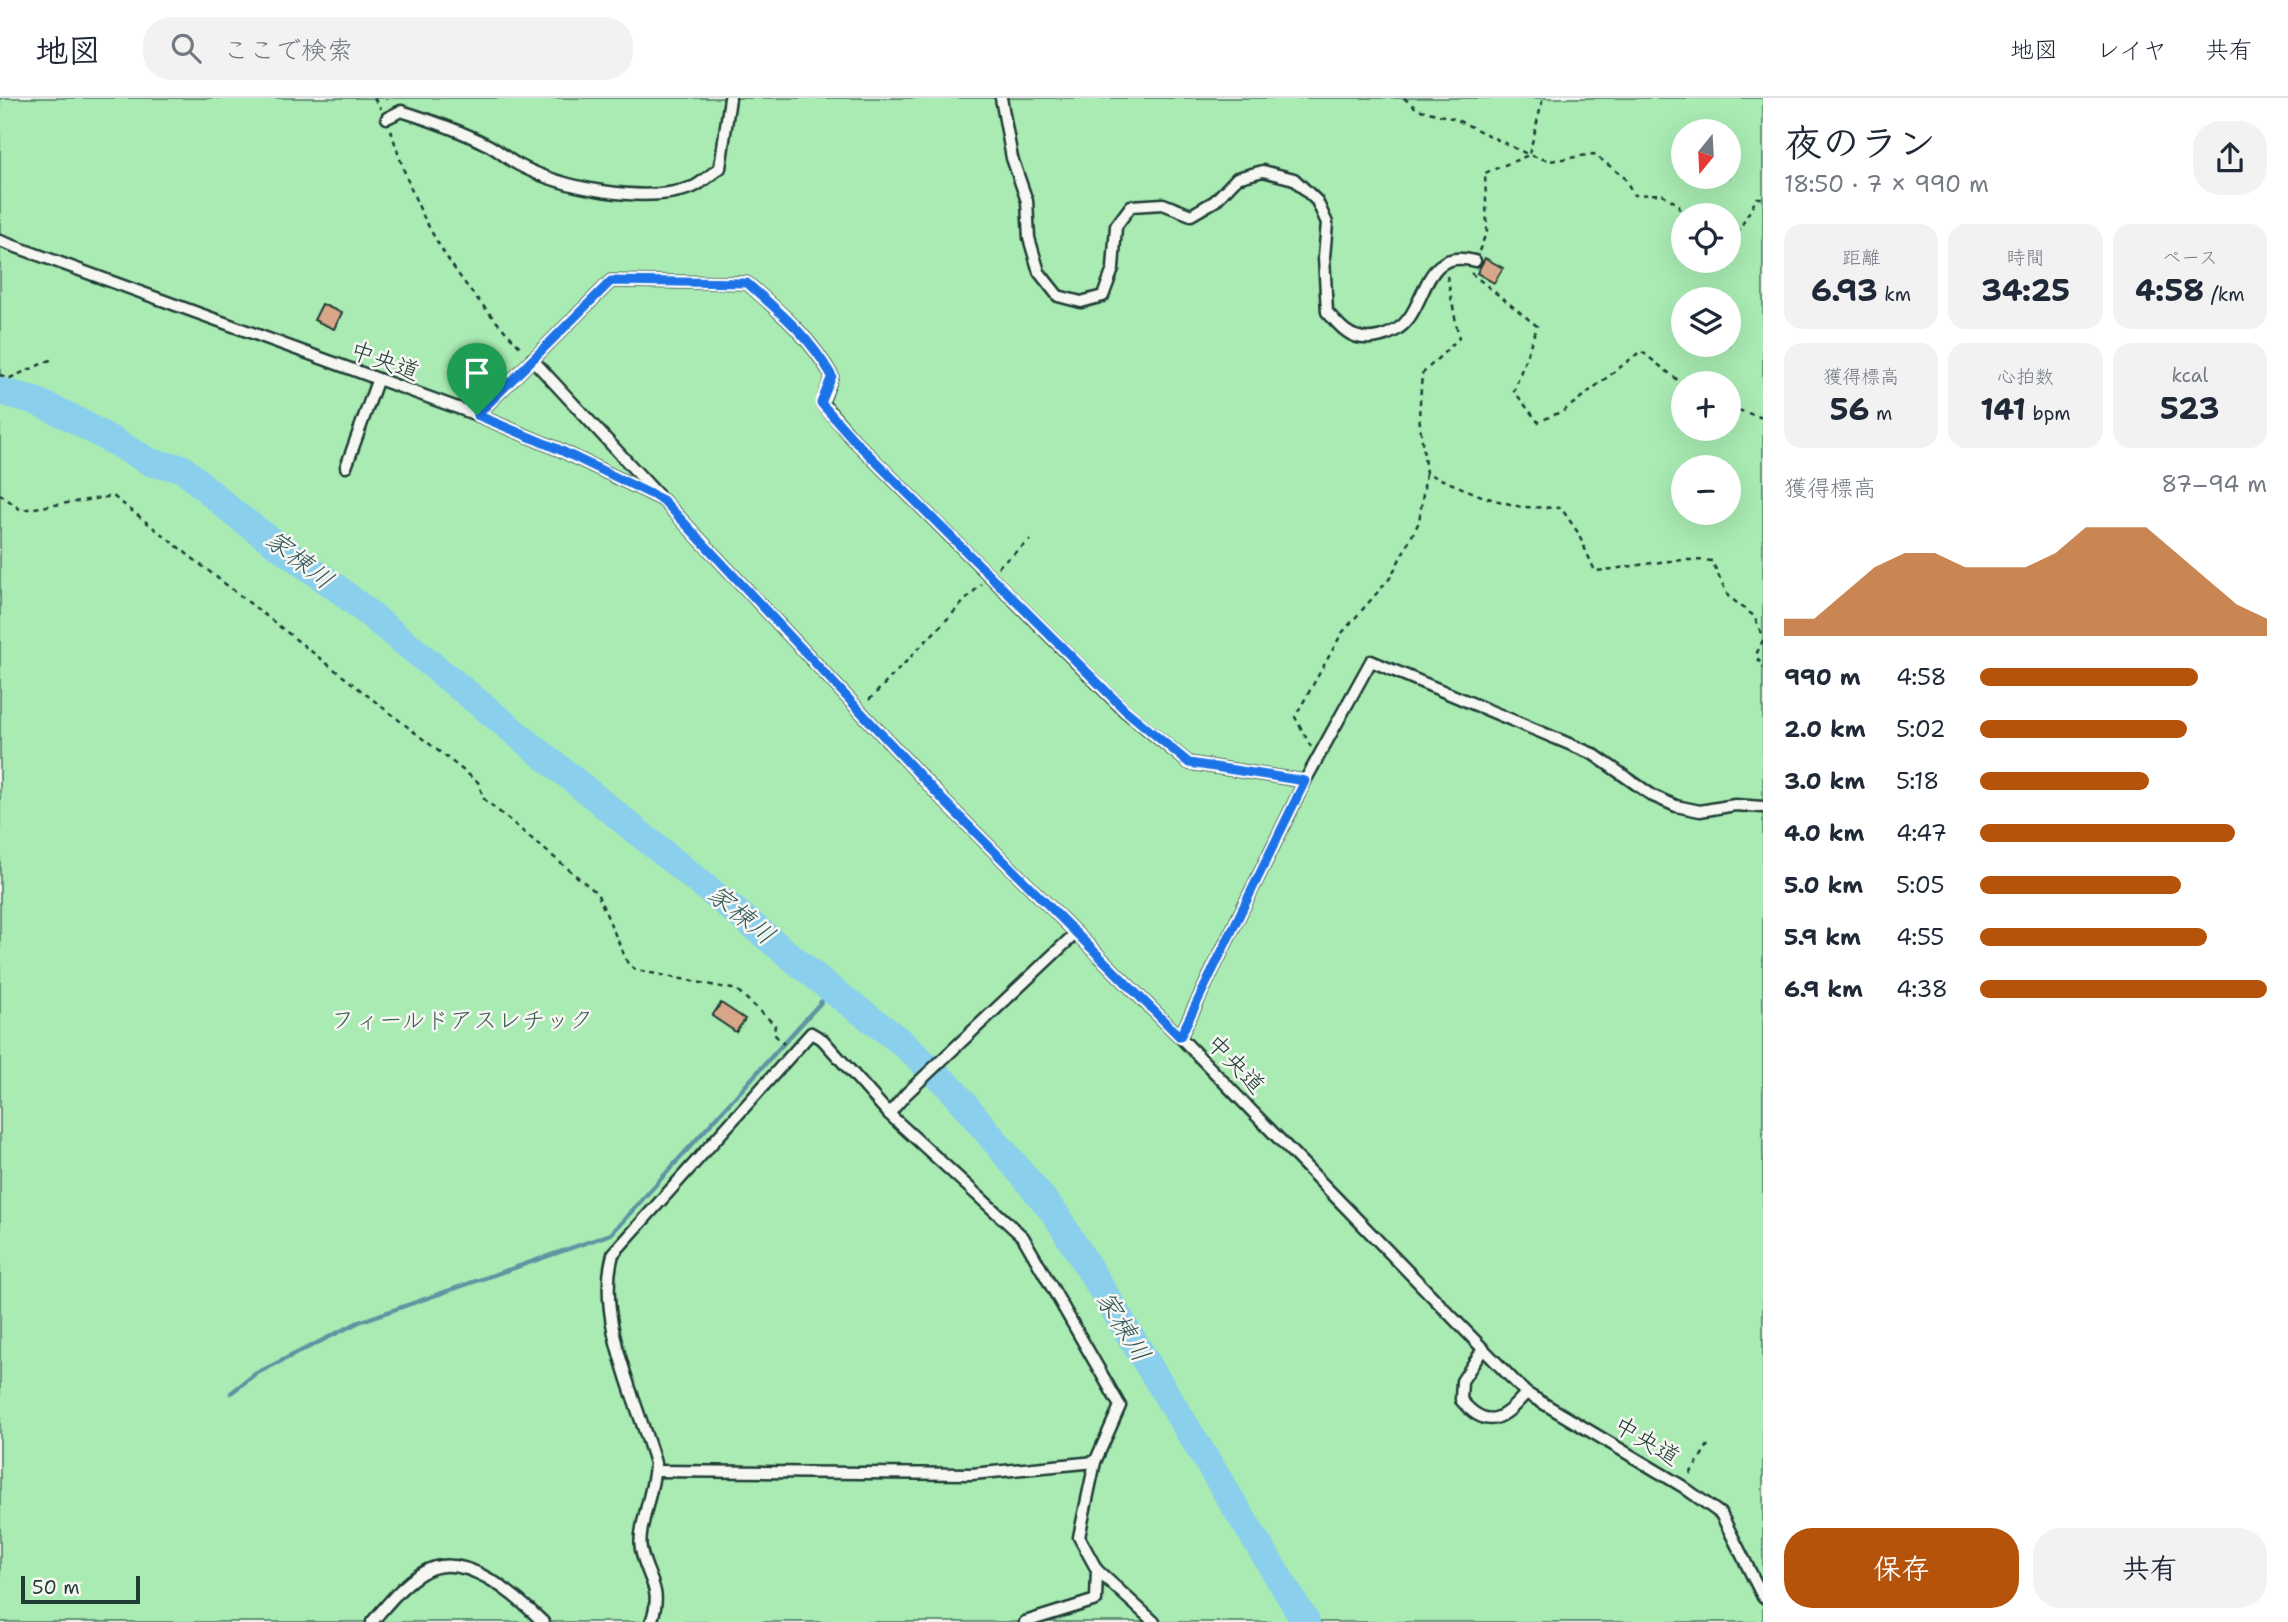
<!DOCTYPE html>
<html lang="ja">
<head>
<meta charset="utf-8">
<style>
  :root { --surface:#fff; --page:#f2f2f3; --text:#1f2937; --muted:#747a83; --line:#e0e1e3; --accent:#b45309 }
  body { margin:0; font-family:"Shantell Sans","Klee One",sans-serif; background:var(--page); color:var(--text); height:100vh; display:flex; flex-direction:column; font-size:26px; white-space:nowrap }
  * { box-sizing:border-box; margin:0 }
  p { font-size:23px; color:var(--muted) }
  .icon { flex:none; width:38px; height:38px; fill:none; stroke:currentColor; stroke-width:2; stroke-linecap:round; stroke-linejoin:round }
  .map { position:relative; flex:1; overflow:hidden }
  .details { display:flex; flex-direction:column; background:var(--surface); width:525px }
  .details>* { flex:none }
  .needle { width:46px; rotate:198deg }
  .fabs { position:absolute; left:1671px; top:21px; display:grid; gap:14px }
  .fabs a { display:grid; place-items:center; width:70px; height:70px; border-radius:50%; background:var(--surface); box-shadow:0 7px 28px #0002; font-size:35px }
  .scale { position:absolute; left:21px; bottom:18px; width:119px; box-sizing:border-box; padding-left:7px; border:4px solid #1f3d34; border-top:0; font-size:19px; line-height:24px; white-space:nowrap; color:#1f3d34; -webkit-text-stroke:5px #f6f6f2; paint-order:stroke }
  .pin { position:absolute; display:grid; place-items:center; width:60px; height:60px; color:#fff; margin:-72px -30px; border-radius:50% 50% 50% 0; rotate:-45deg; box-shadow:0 0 7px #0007 }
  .pin .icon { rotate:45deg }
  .round { display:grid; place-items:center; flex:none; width:74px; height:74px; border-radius:28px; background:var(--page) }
  .summary { display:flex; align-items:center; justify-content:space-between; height:119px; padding:0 21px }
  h1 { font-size:38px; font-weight:700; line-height:52px }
  .metrics { display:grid; grid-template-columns:repeat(3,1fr); gap:10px; height:119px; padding:7px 21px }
  .metrics div { display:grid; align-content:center; border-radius:18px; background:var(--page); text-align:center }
  .metrics b { font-size:30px; font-weight:700 }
  .metrics small { font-size:19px; font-weight:400 }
  .metrics p { font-size:19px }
  .chart { height:196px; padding:14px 21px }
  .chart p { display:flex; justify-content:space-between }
  .chart svg { width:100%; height:126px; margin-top:7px; fill:var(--accent); opacity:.7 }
  .action { display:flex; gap:14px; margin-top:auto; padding:14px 21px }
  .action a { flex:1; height:80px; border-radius:28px; background:var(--accent); color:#fff; font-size:28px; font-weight:700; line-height:80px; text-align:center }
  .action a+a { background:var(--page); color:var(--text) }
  ul { padding:0 21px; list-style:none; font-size:23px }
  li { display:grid; grid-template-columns:112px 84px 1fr; align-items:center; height:52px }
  li i { height:18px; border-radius:9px; background:var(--accent) }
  header { display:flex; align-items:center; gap:42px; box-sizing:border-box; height:98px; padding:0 35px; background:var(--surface); border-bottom:2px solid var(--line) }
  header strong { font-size:33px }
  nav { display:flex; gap:38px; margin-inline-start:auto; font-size:24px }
  .search { width:490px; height:63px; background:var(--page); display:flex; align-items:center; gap:18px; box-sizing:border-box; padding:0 24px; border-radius:28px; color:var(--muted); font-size:26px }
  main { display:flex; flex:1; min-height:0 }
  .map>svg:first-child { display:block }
</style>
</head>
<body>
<header>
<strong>地図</strong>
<div class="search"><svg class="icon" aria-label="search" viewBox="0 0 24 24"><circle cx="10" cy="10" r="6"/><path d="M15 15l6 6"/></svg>ここで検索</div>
<nav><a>地図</a><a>レイヤ</a><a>共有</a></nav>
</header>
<main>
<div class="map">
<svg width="1763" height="1524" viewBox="0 0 1763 1524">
  <rect width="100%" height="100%" fill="#f6f6f2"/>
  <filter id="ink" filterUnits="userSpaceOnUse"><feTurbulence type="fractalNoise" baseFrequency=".0143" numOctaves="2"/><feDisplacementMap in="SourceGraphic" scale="14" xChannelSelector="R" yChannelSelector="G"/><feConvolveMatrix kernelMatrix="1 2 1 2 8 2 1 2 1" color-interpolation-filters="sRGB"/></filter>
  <g filter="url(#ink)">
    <!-- green -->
    <path fill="#a9ebb3" stroke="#649474" stroke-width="2" fill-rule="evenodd" d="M0 0H1763V1524H0ZM1684 33H1729V79H1684ZM1684 117H1729V163H1684ZM1684 201H1729V247H1684ZM1684 285H1729V331H1684ZM1684 369H1729V415H1684Z"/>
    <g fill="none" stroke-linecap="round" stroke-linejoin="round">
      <!-- stream -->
      <path stroke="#5f95a2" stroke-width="4.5" d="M231 1295 255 1276 359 1224 611 1136 832 892"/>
      <!-- river -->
      <path stroke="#8ad0ec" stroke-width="28" d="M0 293 33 302 70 319 152 365 182 370 236 417 341 493 832 892 900 943 951 990 1056 1117 1306 1524"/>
    </g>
    <!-- building -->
    <g fill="#d8a78a" stroke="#1f3d34" stroke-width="2">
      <path d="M1485 160 1503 170 1494 185 1477 175Z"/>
      <path d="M322 206 342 215 334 231 314 222Z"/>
      <path d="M721 905 745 921 736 934 712 918Z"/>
    </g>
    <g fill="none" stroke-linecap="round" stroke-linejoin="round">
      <!-- lane casing -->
      <g stroke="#1f3d34" stroke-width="15">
        <g id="lane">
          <path d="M1001 0 1012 60 1027 103 1029 140 1039 174 1058 198 1081 204 1103 198 1113 171 1116 128 1131 108 1163 106 1191 117 1215 103 1237 80 1263 73 1294 81 1317 103 1327 125 1324 159 1327 214C1333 220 1339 228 1346 233 1365 248 1397 237 1409 220 1428 193 1429 150 1475 163"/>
          <path d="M387 20 401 13C430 22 459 32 486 46 497 51 506 60 517 66 561 90 645 107 693 89 702 85 711 76 720 70L730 0"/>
          <path d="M0 143 477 317 558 351 663 402 944 703 1180 939 1526 1295 1682 1388 1721 1416 1763 1499"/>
          <path d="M532 261 658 397"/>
          <path d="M477 317 611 183 747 185C781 215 809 238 832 278L822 305 853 341 1125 613 1189 665 1305 683 1371 563 1593 656 1653 698 1676 708 1700 713 1735 707 1763 709"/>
          <path d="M346 369 377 283"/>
          <path d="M1180 939 1305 683"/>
          <path d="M889 1016 1023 1139 1120 1308 1095 1364 1079 1439 1097 1472 1154 1524"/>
          <path d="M1483 1251 1462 1283 1461 1302C1487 1333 1503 1322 1526 1295"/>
          <path d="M655 1373 972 1376 1095 1364"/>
          <path d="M372 1524C387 1507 402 1487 422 1475 462 1449 516 1498 543 1524"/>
          <path d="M651 1524C664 1490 647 1482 641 1451 637 1431 655 1390 655 1365 637 1302 595 1221 613 1156L811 935 823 942 889 1016 906 996 1075 836"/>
          <path d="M1025 1524 1096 1502 1097 1472"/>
        </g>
      </g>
      <!-- path -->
      <g stroke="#1f3d34" stroke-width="2.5" stroke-dasharray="5 5" stroke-linecap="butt">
        <path d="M374 0 381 11"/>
        <path d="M1404 0 1417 11 1455 21 1529 57 1543 0"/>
        <path d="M391 32C418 127 455 181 522 251"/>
        <path d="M1729 141 1738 134 1757 100H1763"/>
        <path d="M1479 153 1487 133 1485 75 1529 57 1550 63 1594 56 1624 79 1634 97 1662 96 1679 107 1680 135H1684"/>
        <path d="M1471 175 1537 228 1514 293 1538 324 1565 312 1641 253 1684 287"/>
        <path d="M1447 178 1459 240 1422 276 1419 318 1426 375 1484 399 1521 409 1561 410 1577 433 1595 473C1637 469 1668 459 1712 463L1728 498 1754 518 1763 539"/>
        <path d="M0 277 10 280 55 260"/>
        <path d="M1729 309 1763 320"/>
        <path d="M0 396 21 412 113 398 478 684 484 701 597 795 628 866 636 872 737 892 775 927 774 936 784 946"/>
        <path d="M998 469 1030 442"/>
        <path d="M1763 542 1756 557 1763 570"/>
        <path d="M869 602 981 486"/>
        <path d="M1311 649 1295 619 1342 535 1390 480 1419 424 1426 375"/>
        <path d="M1690 1376 1708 1347"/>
      </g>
      <!-- lane -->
      <use href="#lane" stroke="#f6f6f2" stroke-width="10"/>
    </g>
  </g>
  <g fill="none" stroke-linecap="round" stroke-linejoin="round" filter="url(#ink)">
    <!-- route casing -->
    <g stroke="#fff" stroke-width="14">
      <path id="route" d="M611 183 747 185C781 215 809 238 832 278L821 305 853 341 1125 612 1189 665 1305 683 1180 939 944 703 663 402 558 351 477 317Z"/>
    </g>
    <!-- route -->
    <use href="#route" stroke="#1a73e8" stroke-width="9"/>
  </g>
  <g text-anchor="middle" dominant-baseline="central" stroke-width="5" stroke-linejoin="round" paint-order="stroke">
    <!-- street labels -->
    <g font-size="24" fill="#1f3d34" stroke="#f6f6f2">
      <text transform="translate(385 263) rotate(20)">中央道</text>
      <text transform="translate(1236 966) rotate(46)">中央道</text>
      <text transform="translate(1647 1343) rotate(31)">中央道</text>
    </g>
    <!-- park labels -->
    <g font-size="24" fill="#3b604d" stroke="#f6f6f2">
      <text x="462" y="922">フィールドアスレチック</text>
    </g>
    <!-- water labels -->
    <g font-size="26" font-style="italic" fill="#345a59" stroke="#f6f6f2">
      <text transform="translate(300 461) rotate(38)">家棟川</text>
      <text transform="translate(742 816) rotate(39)">家棟川</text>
      <text transform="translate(1124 1228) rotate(58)">家棟川</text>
    </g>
  </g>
</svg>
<div class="fabs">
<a><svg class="needle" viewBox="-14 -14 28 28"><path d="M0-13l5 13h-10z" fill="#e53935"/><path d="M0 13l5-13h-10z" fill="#747a83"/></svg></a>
<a><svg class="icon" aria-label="locate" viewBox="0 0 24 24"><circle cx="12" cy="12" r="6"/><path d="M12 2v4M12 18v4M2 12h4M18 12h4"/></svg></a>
<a><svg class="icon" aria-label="layers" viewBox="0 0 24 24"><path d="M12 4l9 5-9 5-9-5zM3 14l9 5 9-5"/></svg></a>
<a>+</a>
<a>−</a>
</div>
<div class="scale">50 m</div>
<div class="pin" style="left:477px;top:317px;background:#1e9e55"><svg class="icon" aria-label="arrive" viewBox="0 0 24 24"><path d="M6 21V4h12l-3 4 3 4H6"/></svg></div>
</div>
<section class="details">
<div class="summary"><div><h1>夜のラン</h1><p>18:50 · 7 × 990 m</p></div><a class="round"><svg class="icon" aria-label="share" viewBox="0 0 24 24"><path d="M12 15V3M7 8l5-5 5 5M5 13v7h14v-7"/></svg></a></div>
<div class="metrics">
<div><p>距離</p><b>6.93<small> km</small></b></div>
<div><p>時間</p><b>34:25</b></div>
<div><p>ペース</p><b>4:58<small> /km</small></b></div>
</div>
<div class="metrics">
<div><p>獲得標高</p><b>56<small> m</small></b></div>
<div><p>心拍数</p><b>141<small> bpm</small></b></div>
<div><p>kcal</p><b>523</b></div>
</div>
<div class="chart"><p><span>獲得標高</span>87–94 m</p>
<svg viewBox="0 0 160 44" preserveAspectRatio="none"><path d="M0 44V38L10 38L20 29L30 20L40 15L50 15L60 20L70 20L80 20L90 15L100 6L110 6L120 6L130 15L140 24L150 33L160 38V44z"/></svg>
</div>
<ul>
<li><b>990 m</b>4:58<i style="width:76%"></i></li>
<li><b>2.0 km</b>5:02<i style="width:72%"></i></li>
<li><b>3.0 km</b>5:18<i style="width:59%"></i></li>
<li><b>4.0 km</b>4:47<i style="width:89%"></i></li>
<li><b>5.0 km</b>5:05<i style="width:70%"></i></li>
<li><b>5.9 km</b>4:55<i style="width:79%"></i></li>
<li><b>6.9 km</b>4:38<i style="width:100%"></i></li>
</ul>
<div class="action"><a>保存</a><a>共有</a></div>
</section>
</main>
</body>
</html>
